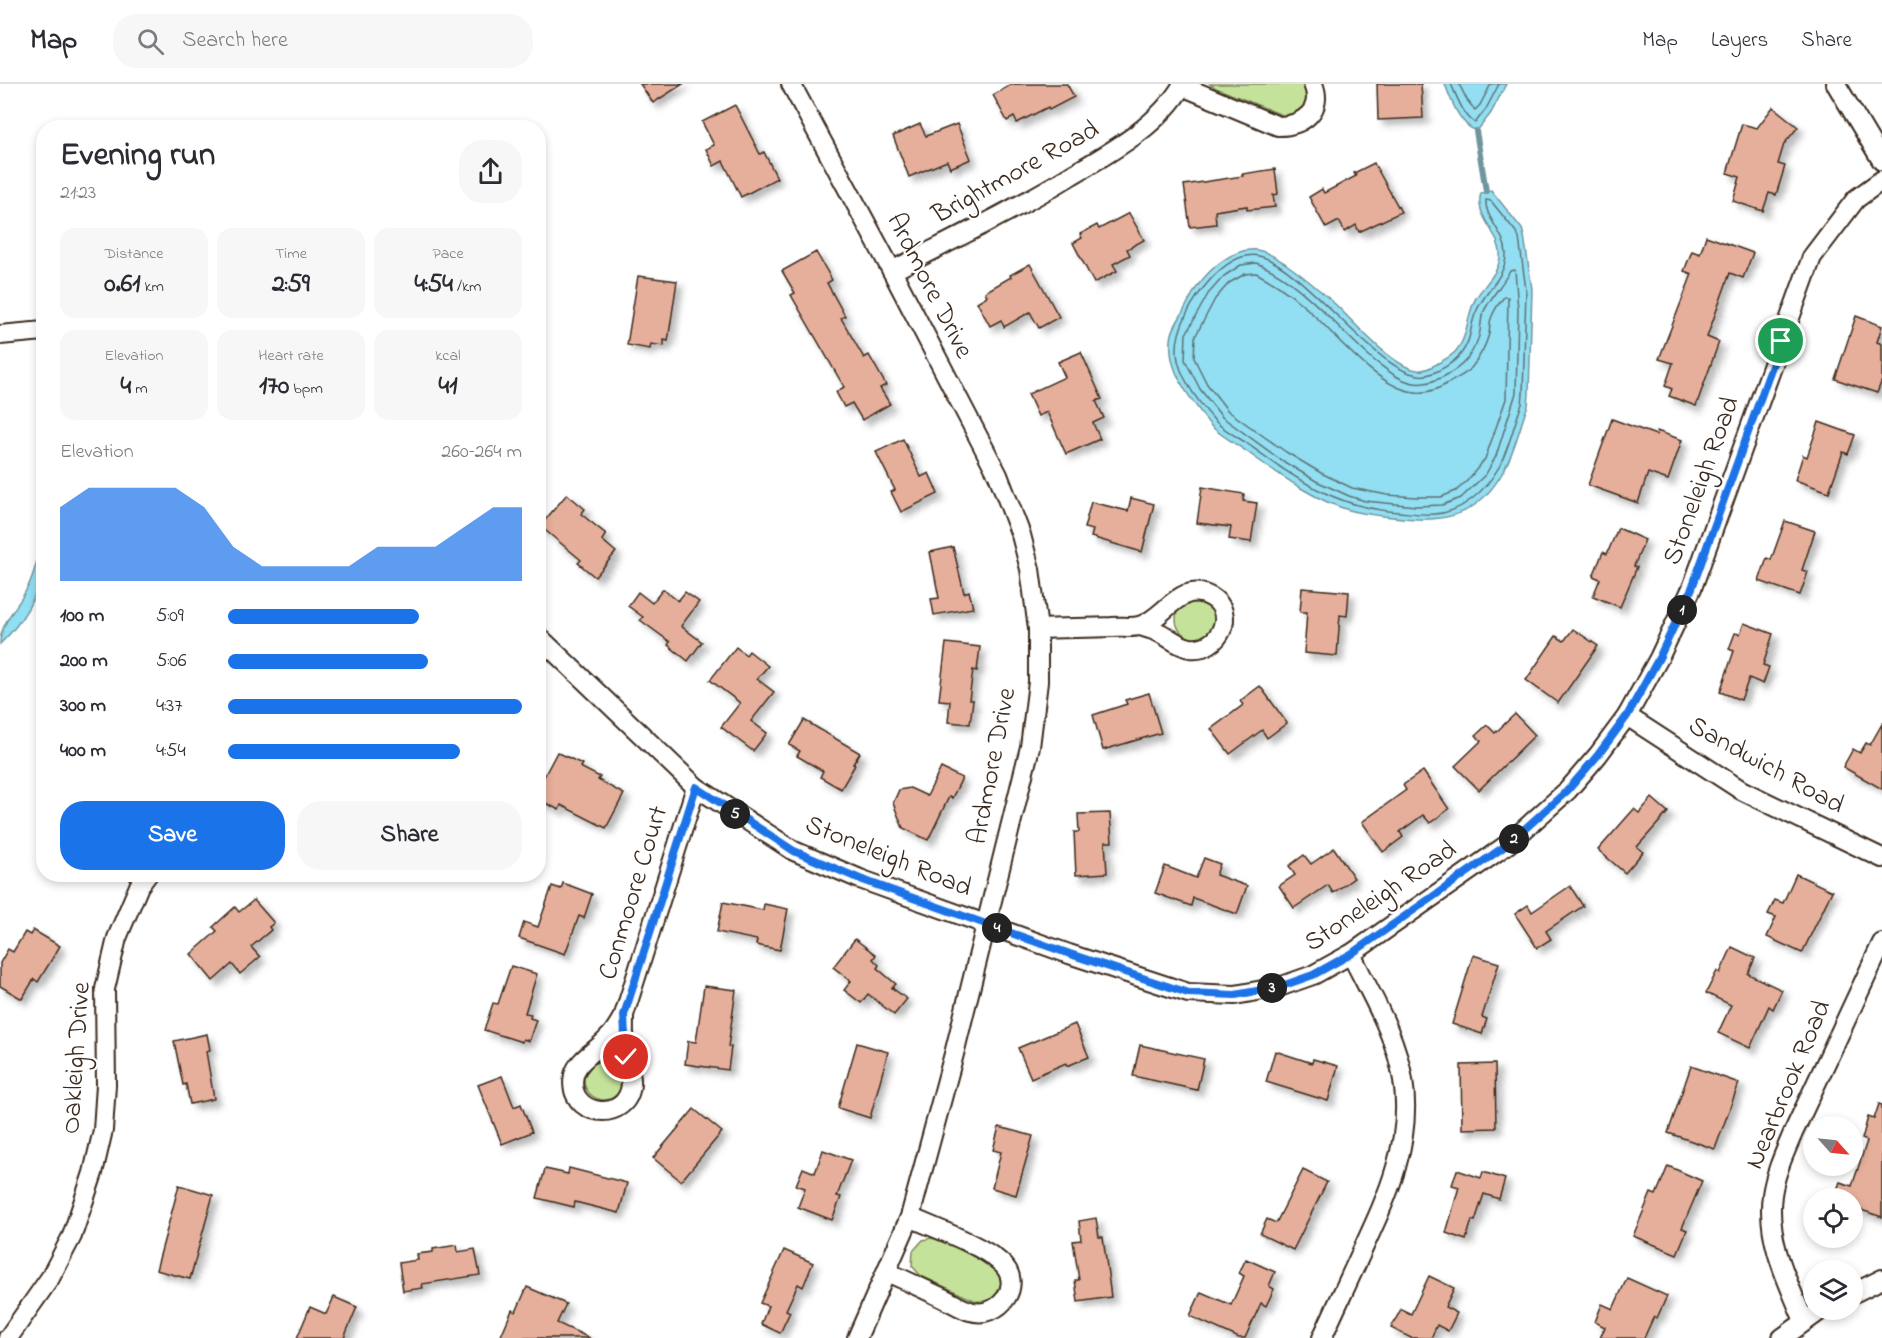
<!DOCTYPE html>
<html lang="en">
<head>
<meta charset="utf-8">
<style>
  :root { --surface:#fff; --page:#f7f7f7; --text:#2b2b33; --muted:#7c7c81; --line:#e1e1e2; --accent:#1a73e8 }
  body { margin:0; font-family:"Indie Flower",sans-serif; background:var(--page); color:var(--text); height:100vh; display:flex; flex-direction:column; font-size:22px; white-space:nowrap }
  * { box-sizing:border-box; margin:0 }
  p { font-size:20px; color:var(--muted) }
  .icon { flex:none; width:33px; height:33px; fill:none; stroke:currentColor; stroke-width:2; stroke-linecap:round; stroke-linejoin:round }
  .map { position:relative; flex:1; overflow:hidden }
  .drawer { position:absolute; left:36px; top:36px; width:510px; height:762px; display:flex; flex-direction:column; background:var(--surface); border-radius:24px; box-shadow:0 3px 9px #0003 }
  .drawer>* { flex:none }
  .needle { width:39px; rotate:117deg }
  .fabs { position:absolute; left:1803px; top:1032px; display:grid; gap:12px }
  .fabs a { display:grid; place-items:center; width:60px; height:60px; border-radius:50%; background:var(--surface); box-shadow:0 3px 9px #0003; font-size:30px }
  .pin { position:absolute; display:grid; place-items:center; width:51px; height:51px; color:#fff; margin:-26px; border:3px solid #fff; border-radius:50%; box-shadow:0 2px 6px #0007 }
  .km { position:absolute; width:30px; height:30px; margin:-15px; border-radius:50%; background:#222; color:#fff; font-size:16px; line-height:30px; text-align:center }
  .round { display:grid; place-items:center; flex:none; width:63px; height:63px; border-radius:24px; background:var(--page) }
  .overview { display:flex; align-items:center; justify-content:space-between; height:102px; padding:0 24px }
  h1 { font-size:33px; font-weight:700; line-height:45px }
  .figures { display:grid; grid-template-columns:repeat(3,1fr); gap:9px; height:102px; padding:6px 24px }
  .figures div { display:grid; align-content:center; border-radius:15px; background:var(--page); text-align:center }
  .figures b { font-size:26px; font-weight:700 }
  .figures small { font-size:16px; font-weight:400 }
  .figures p { font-size:16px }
  .chart { height:168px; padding:12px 24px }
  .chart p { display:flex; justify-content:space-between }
  .chart svg { width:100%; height:108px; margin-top:6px; fill:var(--accent); opacity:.7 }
  .cta { display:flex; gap:12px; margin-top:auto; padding:12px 24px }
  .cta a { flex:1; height:69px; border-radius:24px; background:var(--accent); color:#fff; font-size:24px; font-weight:700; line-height:69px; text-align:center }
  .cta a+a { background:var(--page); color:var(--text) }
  ul { padding:0 24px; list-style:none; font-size:20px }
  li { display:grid; grid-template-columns:96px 72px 1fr; align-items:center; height:45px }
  li i { height:15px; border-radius:8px; background:var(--accent) }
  header { display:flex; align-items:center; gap:36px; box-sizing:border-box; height:84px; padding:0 30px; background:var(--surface); border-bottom:2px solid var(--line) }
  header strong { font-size:28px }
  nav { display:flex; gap:33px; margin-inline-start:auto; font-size:21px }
  .search { width:420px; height:54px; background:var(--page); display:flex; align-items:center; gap:15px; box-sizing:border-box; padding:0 21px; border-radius:24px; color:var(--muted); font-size:22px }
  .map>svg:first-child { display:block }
</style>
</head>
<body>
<header>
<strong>Map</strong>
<div class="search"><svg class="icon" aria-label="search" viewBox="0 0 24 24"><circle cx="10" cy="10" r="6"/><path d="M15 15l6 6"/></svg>Search here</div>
<nav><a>Map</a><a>Layers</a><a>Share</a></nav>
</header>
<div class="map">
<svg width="1882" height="1254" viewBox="0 0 1882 1254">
  <defs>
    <filter id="shadow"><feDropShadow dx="5.5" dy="5.5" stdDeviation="3" flood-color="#0004"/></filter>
  </defs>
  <rect width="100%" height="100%" fill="#fff"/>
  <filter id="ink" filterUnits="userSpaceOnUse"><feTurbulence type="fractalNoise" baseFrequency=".0167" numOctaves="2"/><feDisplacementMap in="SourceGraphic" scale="12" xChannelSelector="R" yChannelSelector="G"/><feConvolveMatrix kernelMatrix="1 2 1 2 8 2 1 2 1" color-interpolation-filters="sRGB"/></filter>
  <g filter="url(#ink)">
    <!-- green -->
    <g fill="#c5e29a" stroke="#80865c" stroke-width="1.5">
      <path d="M1210 0H1305L1309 11C1304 24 1298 33 1282 31L1216 4Z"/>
      <circle cx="1196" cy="535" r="20"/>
      <circle cx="604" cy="996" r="20"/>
      <path d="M931 1154 939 1156C957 1164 1017 1182 997 1209 992 1217 985 1218 976 1217L921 1192 912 1182 913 1167 923 1156Z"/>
    </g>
    <!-- water -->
    <g fill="#92def2" stroke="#6f969d" stroke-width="1.5">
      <path d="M1445 0H1506L1491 29 1477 47C1460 42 1451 16 1445 0Z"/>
      <path d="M1491 106 1522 145 1524 152 1532 205 1529 310 1528 321C1520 342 1515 366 1504 386 1480 430 1449 439 1402 434 1384 432 1367 431 1349 426 1317 417 1284 394 1257 375 1243 364 1226 355 1213 344 1207 338 1202 330 1197 323 1181 302 1166 277 1172 250 1174 242 1180 234 1184 226 1190 215 1195 204 1203 195 1217 179 1235 164 1257 166 1267 167 1278 175 1286 180 1303 192 1320 206 1335 220 1354 238 1392 283 1417 286 1423 287 1428 285 1433 282 1440 278 1449 274 1455 268 1469 253 1466 231 1476 214 1484 200 1502 187 1500 168 1498 147 1474 131 1481 109Z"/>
      <path d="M43 448C44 459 45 470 43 481 40 510 21 540 0 560 0 536 22 520 30 498 37 482 40 464 43 448Z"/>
    </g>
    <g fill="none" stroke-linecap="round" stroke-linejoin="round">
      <!-- shore -->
      <g stroke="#5e7273" stroke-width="1.5">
        <path d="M1451 0C1457 13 1463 31 1475 39L1486 25 1499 0"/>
        <path d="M1459 0 1467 16 1475 26 1480 21 1491 0"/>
        <path d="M1486 116 1491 117 1516 148 1519 154 1526 206 1523 310 1522 320C1514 340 1509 364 1499 383 1486 406 1462 429 1434 430 1422 431 1410 429 1398 428 1371 426 1348 420 1323 408 1295 395 1270 376 1245 358 1235 352 1223 345 1215 337 1200 320 1179 294 1177 270 1175 245 1193 215 1210 196 1222 183 1240 168 1259 172 1308 183 1387 306 1430 290 1440 287 1453 279 1460 271 1473 255 1469 243 1476 228 1484 208 1507 192 1506 169 1505 149 1484 133 1486 116Z"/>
        <path d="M1256 179C1300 195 1339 247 1375 277 1387 286 1400 297 1414 299 1431 302 1456 288 1467 275 1472 268 1479 256 1480 247 1481 240 1481 235 1483 229 1490 214 1502 201 1510 187L1515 186 1518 226 1516 309 1496 372 1486 390 1461 414 1442 421 1416 422 1365 417 1349 412 1316 397 1281 376 1222 333 1200 305 1185 276 1186 250 1208 210 1224 192 1241 181Z"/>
        <path d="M1256 189C1280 201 1303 220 1321 238 1344 261 1382 305 1415 308 1428 310 1439 305 1450 298 1458 294 1466 290 1472 283 1479 274 1486 261 1489 250 1490 244 1489 238 1492 232 1495 225 1499 219 1504 213H1508L1506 315 1485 375 1467 397 1456 407 1441 413H1416L1387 411 1352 404 1321 389 1286 368 1228 327 1207 300 1194 274 1195 253 1215 215 1229 199 1245 190Z"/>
      </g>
      <!-- stream -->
      <path stroke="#6f969d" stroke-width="6" d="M1476 47 1486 107"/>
    </g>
    <!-- building -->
    <g fill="#e5af9b" stroke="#3b2a1e" stroke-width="1.5" filter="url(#shadow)">
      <path d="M640 0H683L653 19Z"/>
      <path d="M1012 0H1067L1074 13 1049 26 1048 23 1017 39 1014 33 1007 37 993 11Z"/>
      <path d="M1377 0H1421L1423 34 1378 36Z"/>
      <path d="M735 21 760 70 764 68 777 94 741 113 723 77 714 82 706 65 714 61 702 38Z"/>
      <path d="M1773 23 1798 43 1784 60 1778 80 1785 82 1776 111 1769 109 1763 127 1733 117 1740 93 1727 89 1742 40 1757 44Z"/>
      <path d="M920 40 926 52 957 40 971 75 950 84 947 77 909 93 893 52Z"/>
      <path d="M1374 79 1401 128 1359 148 1356 141 1345 148 1339 137 1326 144 1309 113 1322 105 1324 109 1356 92 1354 89Z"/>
      <path d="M1275 85 1278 110 1273 111 1275 123 1247 126V122L1215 127 1216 140 1190 143 1184 101 1243 92 1242 90Z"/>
      <path d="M1129 129 1144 156 1127 165 1130 171 1113 180 1117 187 1094 199 1073 159 1082 154 1080 150 1097 141 1099 145Z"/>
      <path d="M1706 152 1753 169 1743 194 1730 189 1707 253 1719 258 1696 322 1669 312 1672 305 1665 302 1673 279 1659 275 1692 190 1684 187 1692 167 1700 170Z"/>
      <path d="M816 168 832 196 827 199 845 232 841 234 864 274 869 271 886 301 880 304 890 320 862 336 852 319 844 323 836 308 844 303 791 211 795 209 782 187Z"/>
      <path d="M1030 180 1059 233 1039 244 1030 228 1004 243 1001 236 990 242 977 218 987 212 985 208 1011 193 1010 191Z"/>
      <path d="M638 192 677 197 668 257 664 256V262L651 260 650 265 627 261Z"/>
      <path d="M1856 232 1882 242 1877 258 1882 260V296L1877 309 1835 295Z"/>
      <path d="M1081 268 1102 315 1096 317 1104 334 1093 339 1100 355 1066 370 1047 328 1038 332 1028 310 1065 293 1058 278Z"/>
      <path d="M1612 335 1656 351 1657 347 1682 356 1668 396 1648 389 1638 419 1588 401Z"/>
      <path d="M1819 338 1855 351 1848 370 1843 368 1829 408 1795 396 1803 371 1807 373Z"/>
      <path d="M903 355 921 393 929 389 938 410 901 428 891 408 895 406 876 368Z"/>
      <path d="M1202 403 1244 410 1243 417 1257 419 1251 458 1229 455 1231 443 1197 439Z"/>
      <path d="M567 410 585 425 581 430 606 450 602 456 616 468 595 493 578 479 581 476 540 442Z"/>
      <path d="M1131 414 1154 420 1142 468 1091 453 1093 446 1084 444 1091 418 1128 427Z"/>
      <path d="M1785 437 1815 447 1802 486 1808 488 1800 511 1759 497 1767 474 1771 476Z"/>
      <path d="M1618 444 1645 456 1634 482 1637 483 1620 523 1593 512 1600 495 1593 492 1603 468 1607 470Z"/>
      <path d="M953 463 964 509 969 507 973 524 934 531 931 515 939 514 930 468Z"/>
      <path d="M1302 504 1349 508 1347 532 1340 531 1337 572 1304 569 1307 528H1300Z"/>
      <path d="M663 505 678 517 685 508 699 518 681 542 702 558 688 577 668 561 670 558 640 536 643 533 628 522 638 508 652 519Z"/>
      <path d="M1744 539 1773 550 1763 581 1769 583 1763 600 1749 594 1741 616 1720 608 1734 567 1729 565 1735 549 1740 550Z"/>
      <path d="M1573 545 1598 562 1558 619 1526 596 1556 552 1564 557Z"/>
      <path d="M946 559 980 563 977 587 973 586 969 616H973L970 640 948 638 950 617 939 616Z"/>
      <path d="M736 563 746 571 749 567 768 582 757 595 774 608 751 637 767 649 753 667 721 643 740 619 710 596Z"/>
      <path d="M1260 602 1287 639 1267 654 1262 646 1230 670 1211 645 1243 621 1240 617Z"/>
      <path d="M1149 609 1161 649 1103 666 1093 631 1127 620 1125 616Z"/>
      <path d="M1515 630 1535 651 1479 706 1455 682 1481 657 1476 651 1487 641 1495 649Z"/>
      <path d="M804 636 860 669 853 680 855 681 841 705 820 693 823 687 797 672 800 667 789 661Z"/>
      <path d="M1882 640V705L1843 683 1853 665 1860 669 1866 659 1870 661Z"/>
      <path d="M557 668 582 680 580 683 600 693 598 696 624 710 606 744 561 721 559 726 538 715V704Z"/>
      <path d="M941 684 962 694 952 714 949 713 928 756 903 744 893 719 899 706 910 704 927 712Z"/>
      <path d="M1423 687 1449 725 1430 739 1423 731 1400 748 1403 753 1383 768 1362 738 1406 706 1403 701Z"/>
      <path d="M1652 714 1668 728 1637 763 1643 768 1625 789 1598 766 1634 725 1639 729Z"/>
      <path d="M1110 729 1112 758H1105L1107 789 1076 791 1074 748H1079L1078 730Z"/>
      <path d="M1334 764 1354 794 1333 809 1328 801 1294 824 1279 802 1295 791 1289 782 1304 771 1311 780Z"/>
      <path d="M1204 774 1220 780 1216 791 1247 802 1237 830 1193 814 1191 822 1155 809 1165 782 1196 794Z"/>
      <path d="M1796 790 1832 807 1802 869 1767 853 1776 833 1768 830 1775 816 1783 819Z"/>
      <path d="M563 799 592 810 584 834 579 832 565 870 519 854 524 838 538 843 552 802 561 805Z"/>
      <path d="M1570 802 1583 822 1546 847 1551 855 1537 864 1515 830 1528 821 1532 828Z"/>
      <path d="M254 816 274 839 269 843 271 846 251 863 260 873 240 890 232 880 213 897 191 870 217 847 213 843 235 823 239 828Z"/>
      <path d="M723 818 763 826 764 820 788 825 780 866 756 861 757 856 717 848Z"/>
      <path d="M33 846 60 862 38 898 34 895 22 915 0 902V879L8 865 13 868 25 848 30 851Z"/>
      <path d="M855 855 876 871 873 875 879 881 877 884 896 900 892 904 907 915 894 931 868 910 861 919 844 906 851 897 833 883Z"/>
      <path d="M1732 863 1755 874 1748 890 1782 906 1773 925 1769 922 1750 964 1718 949 1731 921 1706 909 1717 887 1720 889Z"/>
      <path d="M1473 871 1499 879 1482 933 1487 935 1482 950 1452 940Z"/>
      <path d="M511 882 537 890 525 929 531 930 530 934 536 936 529 957 523 955 522 958 484 946 493 919 498 920Z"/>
      <path d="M704 902 736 906 728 963H731L728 986 685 980 688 957 696 958Z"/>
      <path d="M1075 940 1089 973 1067 982 1066 979 1031 994 1018 964Z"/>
      <path d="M207 950 210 966 206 967 214 1015 190 1020 186 1000 183 1001 174 957Z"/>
      <path d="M857 959 888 968 870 1034 838 1024Z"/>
      <path d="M1140 961 1204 975 1197 1006 1133 992Z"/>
      <path d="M1275 967 1312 979 1313 975 1338 982 1328 1017 1266 998Z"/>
      <path d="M1495 980 1496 1044 1462 1045 1461 981Z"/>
      <path d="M1691 982 1739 999 1715 1065 1668 1049Z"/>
      <path d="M502 992 514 1023 521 1020 532 1048 502 1060 478 1001Z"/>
      <path d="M1879 1020 1882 1021V1133L1852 1123V1114H1834L1840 1098 1852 1102 1867 1057 1862 1055 1868 1033 1874 1035Z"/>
      <path d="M694 1025 722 1048 681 1097 653 1074Z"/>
      <path d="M999 1043 1033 1052 1016 1111 992 1104 1001 1068 993 1066Z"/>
      <path d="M823 1066 851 1076 837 1112 841 1113 832 1136 798 1123 805 1104 796 1101 803 1084 815 1089Z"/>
      <path d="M1668 1082 1702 1097 1682 1144 1687 1146 1677 1170 1633 1152 1651 1109 1656 1111Z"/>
      <path d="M569 1084 627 1099 619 1129 575 1118 574 1123 537 1114 545 1085 568 1090Z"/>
      <path d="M1303 1086 1327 1098 1293 1166 1260 1150 1267 1135 1276 1139Z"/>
      <path d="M1457 1086 1481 1094 1483 1088 1505 1095 1499 1115 1484 1110 1475 1137 1472 1136 1466 1156 1446 1149 1459 1103 1452 1101Z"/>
      <path d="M179 1101 213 1111 190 1195 156 1186Z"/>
      <path d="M1096 1134 1099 1153H1103L1111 1213 1078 1218 1075 1196H1079L1073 1157 1081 1156 1079 1137Z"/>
      <path d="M457 1161 458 1168 475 1165 480 1191 422 1200 423 1204 403 1207 399 1179 418 1176 417 1170 433 1168V1165Z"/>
      <path d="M784 1166 813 1179 803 1203 798 1200 786 1226 790 1228 780 1249 761 1240 768 1222 760 1219Z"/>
      <path d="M1246 1175 1275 1188 1269 1202 1274 1205 1266 1222 1261 1219 1245 1254H1239L1190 1232 1201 1208 1231 1221 1244 1192 1239 1189Z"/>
      <path d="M1429 1192 1454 1204 1445 1223 1457 1229 1448 1247 1437 1241 1431 1254H1411L1391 1244 1401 1225 1411 1230Z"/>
      <path d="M1627 1194 1667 1212 1657 1234 1654 1232 1644 1254H1600L1605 1243 1595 1238 1602 1220 1613 1225Z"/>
      <path d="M527 1203 566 1220 557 1239 590 1254H500L512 1226 516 1228Z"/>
      <path d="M334 1213 357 1223 344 1254H297L310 1223 326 1230Z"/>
    </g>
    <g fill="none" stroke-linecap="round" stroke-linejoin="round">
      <!-- minor casing -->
      <g stroke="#3b2a1e" stroke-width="22">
        <g id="minor">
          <path d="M791 0 892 187 998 391 1021 451 1030 485 1038 545V598L1030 663 954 970 910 1133 857 1254"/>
          <path d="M1836 0 1882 77"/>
          <path d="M1182 2 1278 42C1303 42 1324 26 1313 0"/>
          <path d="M892 187C952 156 1013 127 1070 92 1111 68 1159 42 1183 0"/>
          <path d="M0 251 44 247"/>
          <path d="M1038 545C1063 544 1087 544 1112 543 1120 542 1131 544 1139 542 1165 535 1180 495 1211 513 1238 529 1219 568 1190 564 1178 562 1169 553 1158 548 1152 545 1146 544 1140 542"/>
          <path d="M538 552 696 703 794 767 860 795 1069 870 1188 909 1235 911 1279 903 1313 891 1351 870 1508 760 1568 706 1598 671 1627 632 1659 574 1692 504 1812 173 1856 115 1882 96"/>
          <path d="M1627 632 1741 706 1882 774"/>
          <path d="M624 931C624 945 623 959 626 973 628 982 632 991 631 1000 628 1041 565 1033 574 991 578 975 598 966 608 954 615 948 619 939 624 931L696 703"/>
          <path d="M887 1188C907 1197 926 1206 945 1215 953 1219 962 1225 970 1227 1000 1236 1026 1199 1000 1178 978 1159 938 1146 910 1133"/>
          <path d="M1852 1210 1882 1195"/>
          <path d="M1804 1237C1787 1196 1766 1155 1772 1111 1775 1089 1785 1068 1793 1049L1882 859"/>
          <path d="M8 1254 50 1194 72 1152 93 1089 103 1046 106 1001 105 905 117 854 139 802 148 790"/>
          <path d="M1322 1254C1335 1225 1349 1196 1362 1167 1387 1113 1413 1058 1403 996 1396 951 1371 911 1351 870"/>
          <path d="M1782 1254 1821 1226"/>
        </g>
      </g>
      <!-- minor -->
      <use href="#minor" stroke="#fff" stroke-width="18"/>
    </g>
  </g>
  <g fill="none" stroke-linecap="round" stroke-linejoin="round" filter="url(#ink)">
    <!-- route casing -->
    <g stroke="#fff" stroke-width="12">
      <path id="route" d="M626 973 624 931 696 703 794 767 860 795 1070 870 1188 909 1235 911 1279 903 1313 891 1351 870 1508 760 1568 706 1598 671 1627 632 1659 574 1692 504 1781 257"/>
    </g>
    <!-- route -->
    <use href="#route" stroke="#1a73e8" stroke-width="8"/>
  </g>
  <g text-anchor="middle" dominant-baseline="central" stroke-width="4.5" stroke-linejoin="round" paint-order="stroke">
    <!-- street labels -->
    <g font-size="27" fill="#3b2a1e" stroke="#fff">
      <text transform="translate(1016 89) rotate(-29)">Brightmore Road</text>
      <text transform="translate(929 202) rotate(63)">Ardmore Drive</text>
      <text transform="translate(1702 397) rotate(-70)">Stoneleigh Road</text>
      <text transform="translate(993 682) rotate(-79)">Ardmore Drive</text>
      <text transform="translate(1766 682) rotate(29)">Sandwich Road</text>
      <text transform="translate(888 773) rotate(22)">Stoneleigh Road</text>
      <text transform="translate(634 809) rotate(-73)">Conmoore Court</text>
      <text transform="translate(1381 813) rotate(-34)">Stoneleigh Road</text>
      <text transform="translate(77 974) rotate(-86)">Oakleigh Drive</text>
      <text transform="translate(1789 1001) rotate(-67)">Nearbrook Road</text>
    </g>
  </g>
</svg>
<div class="fabs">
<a><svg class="needle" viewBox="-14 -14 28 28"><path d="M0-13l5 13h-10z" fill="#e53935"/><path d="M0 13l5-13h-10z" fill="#7c7c81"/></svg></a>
<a><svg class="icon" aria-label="locate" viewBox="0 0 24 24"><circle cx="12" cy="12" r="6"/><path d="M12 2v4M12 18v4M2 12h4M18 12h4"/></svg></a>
<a><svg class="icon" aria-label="layers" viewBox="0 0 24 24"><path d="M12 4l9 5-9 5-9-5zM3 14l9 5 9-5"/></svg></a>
</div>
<div class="pin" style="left:1781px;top:257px;background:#1e9e55"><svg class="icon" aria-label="arrive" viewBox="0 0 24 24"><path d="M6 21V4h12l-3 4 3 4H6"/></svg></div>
<div class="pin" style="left:626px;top:973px;background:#d93025"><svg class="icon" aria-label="check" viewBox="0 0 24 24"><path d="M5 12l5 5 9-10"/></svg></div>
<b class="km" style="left:1682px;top:526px">1</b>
<b class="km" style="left:1514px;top:755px">2</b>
<b class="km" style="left:1272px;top:904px">3</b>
<b class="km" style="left:997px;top:844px">4</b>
<b class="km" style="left:735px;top:730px">5</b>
<section class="drawer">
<div class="overview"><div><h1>Evening run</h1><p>21:23</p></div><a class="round"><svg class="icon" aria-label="share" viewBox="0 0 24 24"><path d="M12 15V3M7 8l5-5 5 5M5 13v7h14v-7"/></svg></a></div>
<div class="figures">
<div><p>Distance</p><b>0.61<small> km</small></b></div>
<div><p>Time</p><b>2:59</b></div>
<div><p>Pace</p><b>4:54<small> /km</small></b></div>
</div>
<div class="figures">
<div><p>Elevation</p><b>4<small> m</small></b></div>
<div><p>Heart rate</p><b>170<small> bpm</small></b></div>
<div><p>kcal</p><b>41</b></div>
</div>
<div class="chart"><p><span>Elevation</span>260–264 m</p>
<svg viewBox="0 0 160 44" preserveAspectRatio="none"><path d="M0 44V14L10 6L20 6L30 6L40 6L50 14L60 30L70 38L80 38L90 38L100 38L110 30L120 30L130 30L140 22L150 14L160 14V44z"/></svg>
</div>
<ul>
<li><b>100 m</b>5:09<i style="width:65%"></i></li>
<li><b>200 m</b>5:06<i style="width:68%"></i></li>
<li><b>300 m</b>4:37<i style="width:100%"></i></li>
<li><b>400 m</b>4:54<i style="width:79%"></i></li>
</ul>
<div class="cta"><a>Save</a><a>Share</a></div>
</section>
</div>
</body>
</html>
